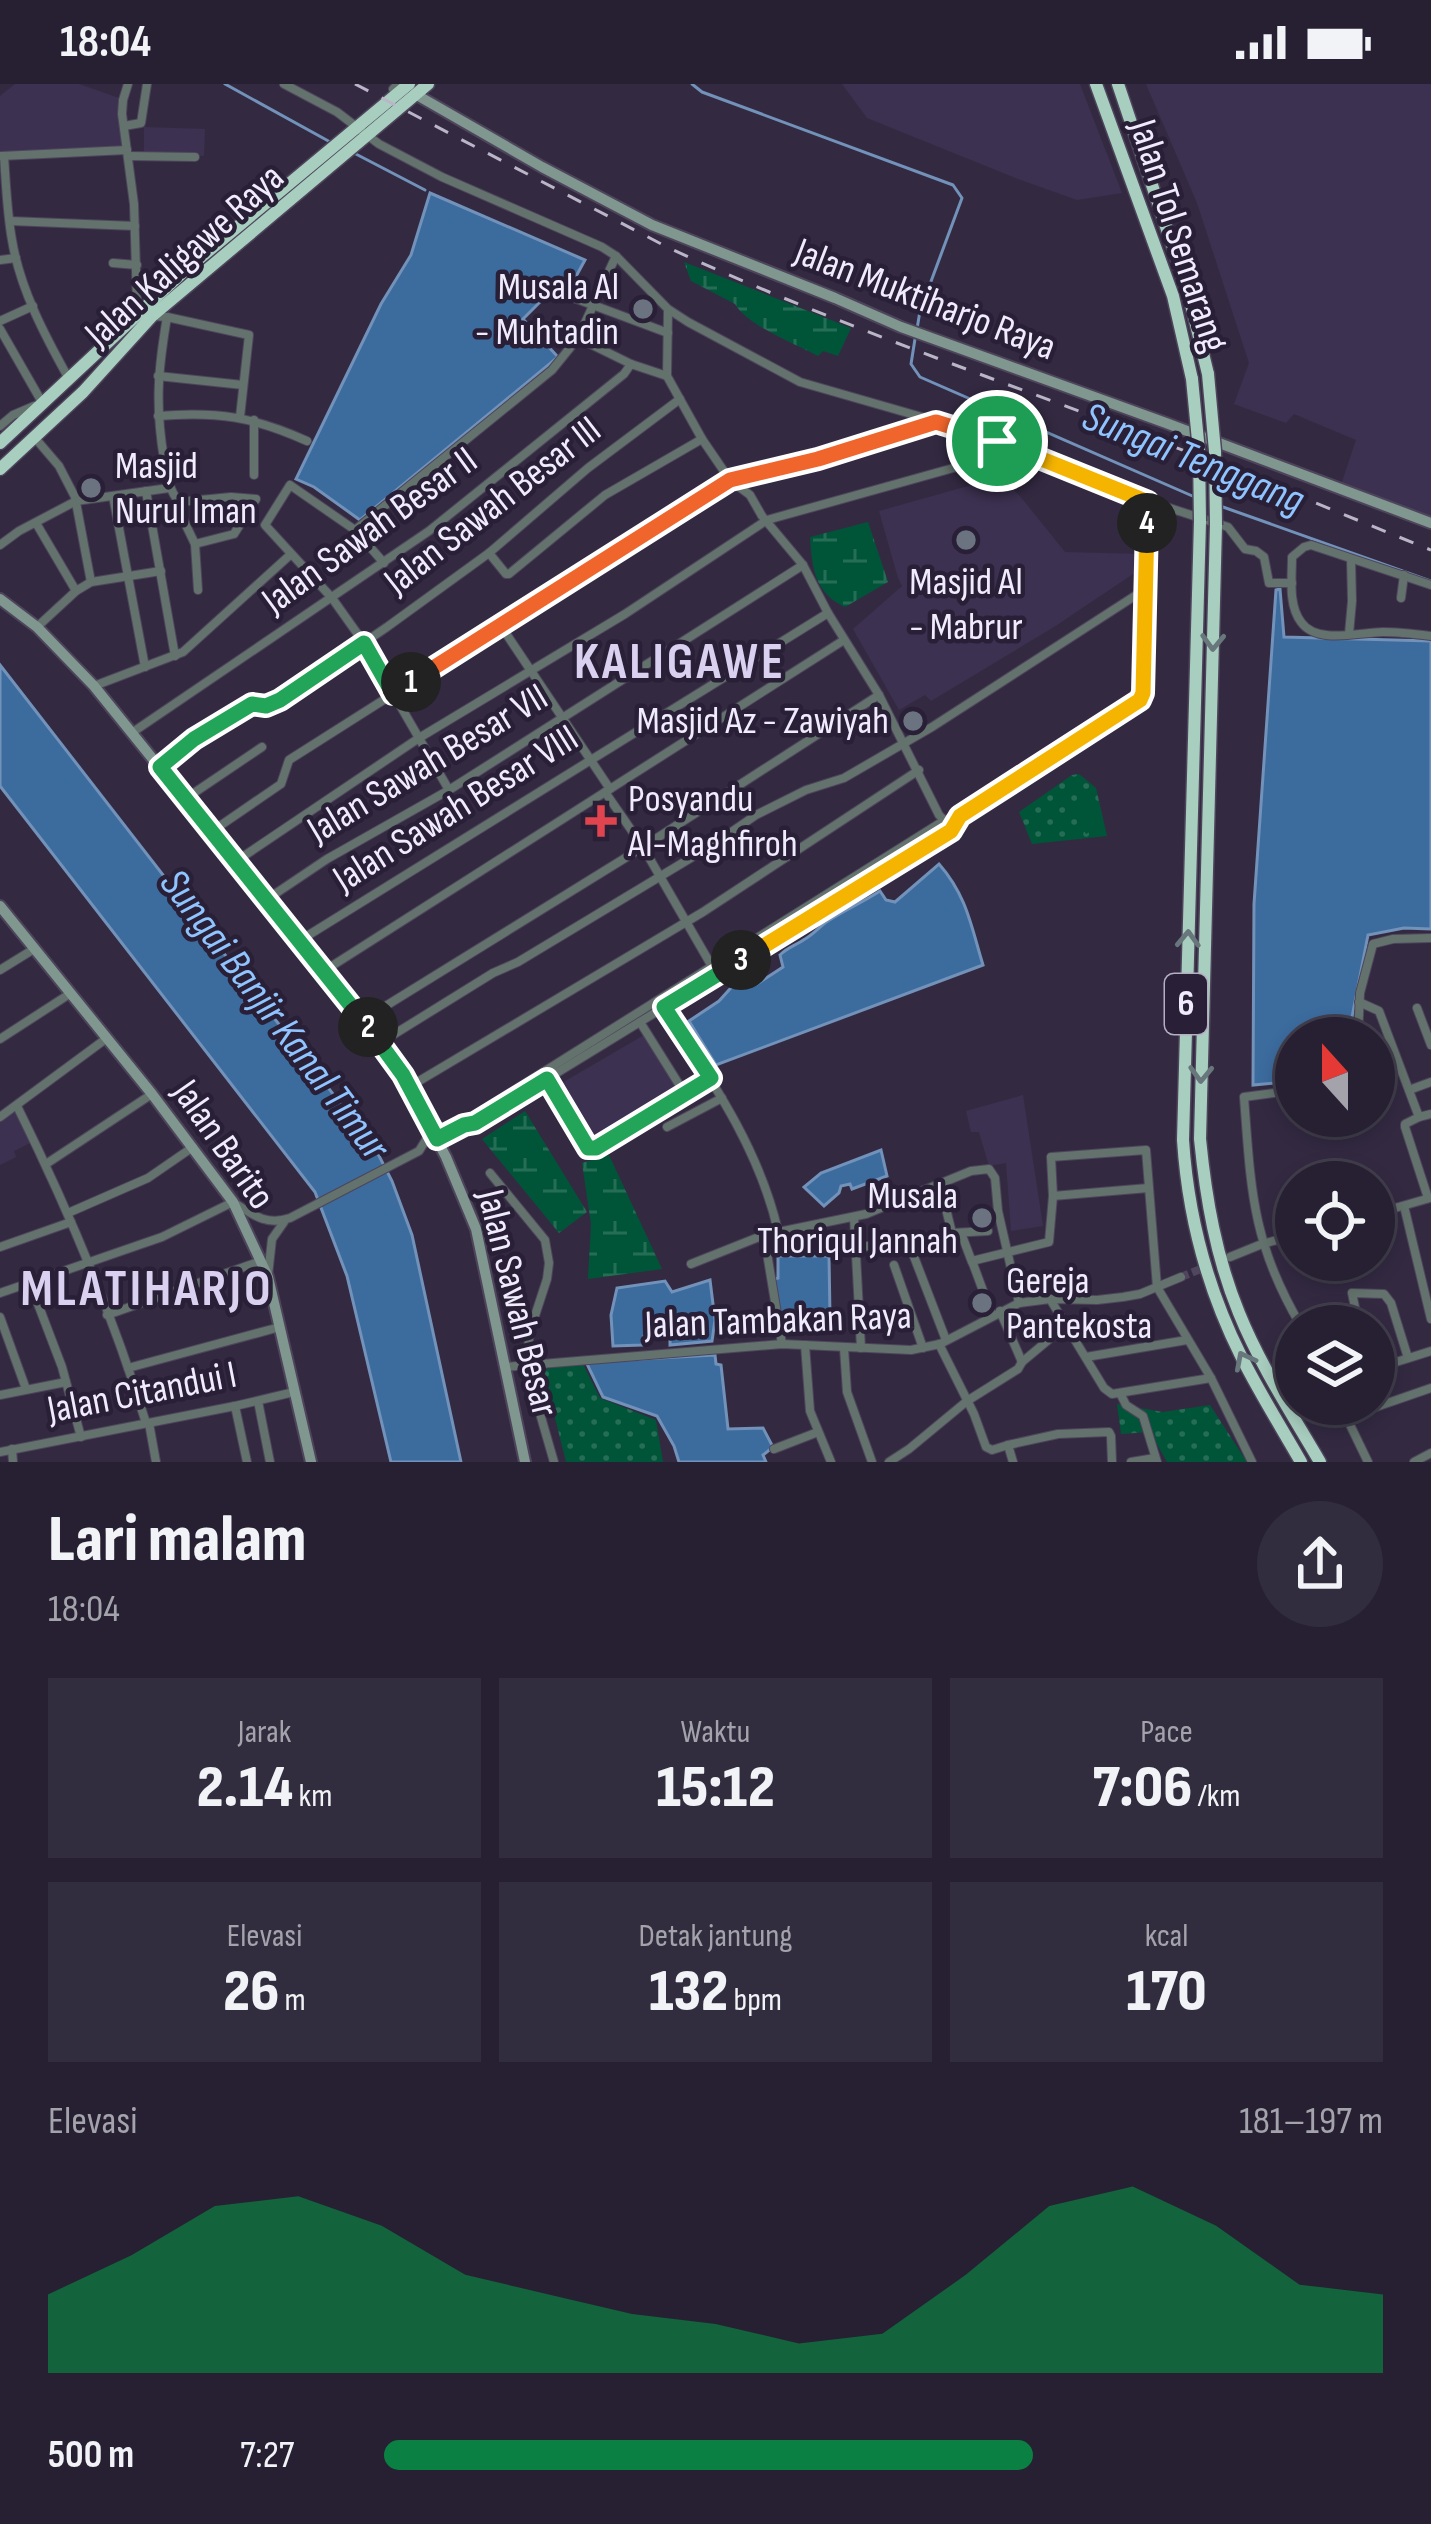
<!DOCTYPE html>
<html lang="id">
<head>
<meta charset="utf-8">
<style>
  :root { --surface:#262032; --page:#322d3e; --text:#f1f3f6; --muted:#a4a3ac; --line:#423e4d; --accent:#0b8043 }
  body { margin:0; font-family:"Sofia Sans Condensed",sans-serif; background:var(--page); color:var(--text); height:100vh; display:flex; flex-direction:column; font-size:45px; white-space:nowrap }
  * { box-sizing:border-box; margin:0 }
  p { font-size:39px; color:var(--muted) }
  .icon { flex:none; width:66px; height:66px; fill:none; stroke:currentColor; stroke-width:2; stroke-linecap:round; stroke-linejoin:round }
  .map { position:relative; height:1378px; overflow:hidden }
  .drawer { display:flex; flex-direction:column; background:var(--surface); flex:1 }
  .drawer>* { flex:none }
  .needle { width:78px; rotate:339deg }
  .fabs { position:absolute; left:1275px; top:933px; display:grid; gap:24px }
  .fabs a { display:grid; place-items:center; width:120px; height:120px; border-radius:50%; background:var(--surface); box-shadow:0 6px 18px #0003,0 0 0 3px var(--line); font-size:60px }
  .pin { position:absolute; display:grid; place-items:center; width:102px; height:102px; color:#fff; margin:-51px; border:6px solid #fff; border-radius:50%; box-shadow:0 3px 12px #0007 }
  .km { position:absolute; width:60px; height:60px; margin:-30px; border-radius:50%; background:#222; color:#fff; font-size:33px; line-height:60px; text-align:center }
  .round { display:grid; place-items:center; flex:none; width:126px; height:126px; border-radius:63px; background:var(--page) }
  .summary { display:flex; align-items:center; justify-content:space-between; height:204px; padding:0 48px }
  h1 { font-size:66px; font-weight:800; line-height:90px }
  .metrics { display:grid; grid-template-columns:repeat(3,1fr); gap:18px; height:204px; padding:12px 48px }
  .metrics div { display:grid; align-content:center; border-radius:0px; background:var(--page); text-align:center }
  .metrics b { font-size:60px; font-weight:800 }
  .metrics small { font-size:33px; font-weight:400 }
  .metrics p { font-size:33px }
  .chart { height:336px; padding:24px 48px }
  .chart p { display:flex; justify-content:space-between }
  .chart svg { width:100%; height:216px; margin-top:12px; fill:var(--accent); opacity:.7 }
  ul { padding:0 48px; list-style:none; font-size:39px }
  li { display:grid; grid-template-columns:192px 144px 1fr; align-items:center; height:90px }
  li i { height:30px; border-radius:15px; background:var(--accent) }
  .status { display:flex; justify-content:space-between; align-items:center; height:84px; padding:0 60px; background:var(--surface); direction:ltr }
  .status svg { height:33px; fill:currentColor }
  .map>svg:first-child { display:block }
</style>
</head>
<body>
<div class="status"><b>18:04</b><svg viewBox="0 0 49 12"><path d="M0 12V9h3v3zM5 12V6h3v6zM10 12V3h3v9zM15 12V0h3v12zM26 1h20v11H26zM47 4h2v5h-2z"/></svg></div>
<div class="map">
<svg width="1431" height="1378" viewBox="0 0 1431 1378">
  <defs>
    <pattern id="grass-dots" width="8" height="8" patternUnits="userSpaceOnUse" patternTransform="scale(3)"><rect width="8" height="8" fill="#005438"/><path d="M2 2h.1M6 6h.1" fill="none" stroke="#266d56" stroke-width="1.8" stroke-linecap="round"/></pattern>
    <pattern id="wetland-marsh" width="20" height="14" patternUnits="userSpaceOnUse" patternTransform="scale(3)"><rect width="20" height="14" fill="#005438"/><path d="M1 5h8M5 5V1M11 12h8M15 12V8" fill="none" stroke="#266d56"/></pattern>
  </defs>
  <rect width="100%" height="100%" fill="#332a42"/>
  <!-- built -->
  <g fill="#3c3150">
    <path d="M15 0H79L122 15 125 65 0 72V12Z"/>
    <path d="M842 0H1080L1122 109 1077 116 1018 95 867 34Z"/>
    <path d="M1146 0H1431V432L1344 400 1342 398 1356 356 1294 330 1286 339 1234 320 1249 279 1197 119Z"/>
    <path d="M144 43 205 45 204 72 144 70Z"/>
    <path d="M1000 393 1020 412 1065 468 1142 470V484L1054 543 931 617 925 611 899 626 853 545 902 502 898 494 879 427Z"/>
    <path d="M644 951 680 1010 593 1064 555 1003Z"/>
    <path d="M1023 1011 1043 1142 1011 1147 1006 1079 989 1082 979 1048H971L966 1027Z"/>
    <path d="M15 1027 32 1058 14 1067 16 1073 0 1081V1036Z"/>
  </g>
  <!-- grass -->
  <g fill="url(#grass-dots)">
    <path d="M1079 690 1096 704 1107 752 1032 760 1019 728 1072 691Z"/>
    <path d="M582 1278 600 1314 656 1336 663 1378H566L543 1286Z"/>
    <path d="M1117 1320 1163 1328 1210 1321 1247 1378H1167L1150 1348 1121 1350Z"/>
  </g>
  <!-- wetland -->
  <g fill="url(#wetland-marsh)">
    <path d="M684 178 851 244 838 272 823 267 818 272C794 259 748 242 735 220L691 197Z"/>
    <path d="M868 438 888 498 845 523C814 509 812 483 810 453Z"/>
    <path d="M525 1027 587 1128 559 1149 482 1055Z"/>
    <path d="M609 1071 662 1185 588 1195 591 1140 582 1079Z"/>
  </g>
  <!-- pitch -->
  <path fill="#005438" d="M1088 712 1104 740 1086 750 1070 722Z"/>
  <!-- water -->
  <g fill="#3c6b9e" stroke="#7292ba" stroke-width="3">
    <path d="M430 109 585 176 568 207 556 202 523 235 558 273 360 436 314 403 296 395 381 220 411 171Z"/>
    <path d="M1280 505 1284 553 1431 557V845L1404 844 1368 851 1352 933 1353 954H1296V997L1253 1001 1254 820 1276 506Z"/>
    <path d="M0 581 375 1064 392 1097 412 1151 461 1378H391L347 1192 315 1108 0 702Z"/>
    <path d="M939 780C967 812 971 842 983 881L716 981 689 937 719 917 738 896 746 892 757 900 783 883 780 871C788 863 795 862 805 855 814 850 820 842 828 837 845 826 863 818 880 807L886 816 895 818Z"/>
    <path d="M881 1066 887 1092 852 1105 850 1100 841 1102 839 1109 824 1122 804 1103 821 1089Z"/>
    <path d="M778 1172H829L830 1232 780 1240 774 1195 778 1194Z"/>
    <path d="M710 1196 715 1236 712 1257 670 1261V1253L655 1250 644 1252 642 1261 613 1262 611 1231 617 1204 665 1197 672 1208Z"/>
    <path d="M715 1271 716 1280 721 1281 728 1345 763 1344 773 1363 763 1371 766 1378H679L674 1362 657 1332 603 1313 586 1278Z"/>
  </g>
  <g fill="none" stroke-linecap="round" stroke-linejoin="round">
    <!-- stream -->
    <g stroke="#7292ba" stroke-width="3">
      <path d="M225 0 332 59"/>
      <path d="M692 0 702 8 953 101 962 114 920 227 917 245"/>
      <path d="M352 68 425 106"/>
      <path d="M915 255 911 280 920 293 1197 414"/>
      <path d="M1223 423 1431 497"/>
    </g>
    <!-- street-tunnel -->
    <path stroke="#50475e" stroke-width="8" stroke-dasharray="8 4" stroke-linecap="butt" d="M1181 1193 1223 1176"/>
    <!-- street casing -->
    <g stroke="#4e455c" stroke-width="10">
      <g id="street">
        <path d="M128 0 123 16 122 30 134 120 137 220 141 228 152 232 167 233C158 286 155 321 164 375 167 392 169 406 179 418L231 413 256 415 234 450 195 460"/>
        <path d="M284 0 337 28 379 60 442 93 602 163 616 172 668 225 688 238 800 298 981 350 1148 417 1143 609 1140 616 960 732 945 736 470 1034 466 1040"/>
        <path d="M393 5 398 0"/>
        <path d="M124 42 141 39 147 0"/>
        <path d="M1 72 127 66"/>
        <path d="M4 72C6 100 7 129 12 156 20 205 45 252 69 295"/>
        <path d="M128 72 195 73"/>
        <path d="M10 137 135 142"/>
        <path d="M0 176 16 174"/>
        <path d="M113 179 137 181"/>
        <path d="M566 211 668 249"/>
        <path d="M668 226 667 292 702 355 730 396 750 411 762 432 803 481 828 529 879 611 939 731 947 739"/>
        <path d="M167 233 249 251 240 333"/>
        <path d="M0 237 33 222"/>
        <path d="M0 245 43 320"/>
        <path d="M578 254 631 280 667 292"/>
        <path d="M158 292 243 301"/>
        <path d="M158 332C217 327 254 333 307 357"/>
        <path d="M0 342 13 331 34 322"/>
        <path d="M35 354 59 382 75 413 91 498"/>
        <path d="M254 391V336"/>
        <path d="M146 407 175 572"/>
        <path d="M113 412 145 583"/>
        <path d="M1148 417 1228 443 1245 465 1256 467 1264 473 1269 499H1292"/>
        <path d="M179 418 182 433 195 460 198 506"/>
        <path d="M36 439 76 507"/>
        <path d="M355 446 552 286 578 254 616 172"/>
        <path d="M0 461 19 447 76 417 169 404"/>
        <path d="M489 469 506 490H509L605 411 702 355"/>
        <path d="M384 479 355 446 290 401 265 441 332 514 364 559 449 706"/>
        <path d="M1431 501 1311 461 1304 463 1292 473C1292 494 1288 521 1301 538 1317 561 1360 548 1383 548 1399 548 1415 550 1431 552"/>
        <path d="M1401 514 1404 491"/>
        <path d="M501 542 610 705"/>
        <path d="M37 543 76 507 91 498 161 487"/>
        <path d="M1349 550 1352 517 1351 475"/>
        <path d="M94 602 183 568 290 471"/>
        <path d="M133 648 429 447 624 290 631 280"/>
        <path d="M160 683 194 655 252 621 266 622 280 616 387 543 489 469 588 384 680 315"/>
        <path d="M605 708 643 763 714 886"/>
        <path d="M185 715 262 663"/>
        <path d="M211 748 281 700 289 676 730 396 806 378 934 338"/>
        <path d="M235 778 419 654 625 530 767 436 982 376 997 357"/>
        <path d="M266 816 327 775 449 706 803 481"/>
        <path d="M299 857 828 529"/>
        <path d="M0 886 34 865"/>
        <path d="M324 887 844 556"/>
        <path d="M1359 918 1379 927 1419 1033"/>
        <path d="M662 920C708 991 759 1063 778 1147"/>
        <path d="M1417 924 1431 961"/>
        <path d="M363 936 643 763 879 611"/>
        <path d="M640 938 685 1010"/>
        <path d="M1358 954 1360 909 1373 860 1393 855 1431 854"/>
        <path d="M0 955 71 909"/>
        <path d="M380 959 493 889 518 878 714 760 756 731 806 706 844 694 932 643 1144 506"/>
        <path d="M546 993 591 1065 711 994"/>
        <path d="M409 1003 703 828 919 686"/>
        <path d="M1296 1006 1244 1013C1251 1106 1252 1159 1301 1242"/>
        <path d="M1409 1006 1431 998"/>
        <path d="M17 1022C67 1123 113 1231 146 1339"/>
        <path d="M0 1033 107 954"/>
        <path d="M667 1043 722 1014"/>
        <path d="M437 1055 466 1040 475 1039 945 751 951 747 959 733"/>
        <path d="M46 1080 152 1010"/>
        <path d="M490 1089 545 1156 549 1179 547 1195 530 1247 526 1281 554 1378"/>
        <path d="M940 1101 952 1149"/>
        <path d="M1428 1114 1405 1043V1040L1419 1033 1431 1030"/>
        <path d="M1404 1122 1431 1235"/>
        <path d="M68 1129 148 1094 193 1063"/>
        <path d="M1374 1130 1430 1114"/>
        <path d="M854 1133 861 1264"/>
        <path d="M961 1149 972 1178"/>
        <path d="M764 1151 782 1260"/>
        <path d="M908 1157 946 1256"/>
        <path d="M0 1163 71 1138"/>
        <path d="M855 1164 952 1149 988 1147"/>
        <path d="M1230 1173 1262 1160 1296 1151"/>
        <path d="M691 1180 764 1151 866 1130 971 1087 989 1085 995 1094 998 1127 1019 1219"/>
        <path d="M894 1181 923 1264"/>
        <path d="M268 1191 272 1155 284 1138"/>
        <path d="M30 1199 62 1283 81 1353"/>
        <path d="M0 1209 162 1153 233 1118C253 1131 266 1142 290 1134L419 1067 432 1046"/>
        <path d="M1050 1215 1104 1304 1112 1310 1211 1294 1157 1203 1146 1066 1051 1073 1053 1112 1148 1104"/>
        <path d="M1000 1227 1022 1278"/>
        <path d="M107 1231 261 1177"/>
        <path d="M992 1231 972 1177 1049 1158 1053 1112"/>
        <path d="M0 1233 26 1305"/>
        <path d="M1359 1242 1352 1209 1384 1210 1391 1219 1408 1274"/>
        <path d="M939 1260 974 1330 986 1363 992 1366 1008 1361 1013 1378"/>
        <path d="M805 1261 810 1327 831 1378"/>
        <path d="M844 1264 847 1308 872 1378"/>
        <path d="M1086 1273 1187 1256"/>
        <path d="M506 1283 782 1260 911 1266 940 1260 1019 1219 1050 1215 1097 1216 1123 1213 1140 1210 1181 1193"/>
        <path d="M128 1284 280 1243"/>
        <path d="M1374 1285 1431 1267"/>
        <path d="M1211 1294 1252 1378"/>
        <path d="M1120 1309 1126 1321 1143 1332 1157 1378"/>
        <path d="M0 1311 66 1298"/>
        <path d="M258 1317 270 1378"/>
        <path d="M1340 1320 1368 1378"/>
        <path d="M235 1322 247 1378"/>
        <path d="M1347 1333 1431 1304"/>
        <path d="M149 1339 156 1378"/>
        <path d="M1008 1361 1058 1350 1109 1348 1111 1352 1112 1378"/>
        <path d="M12 1365 13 1378"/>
        <path d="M774 1365 818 1348"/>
        <path d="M0 1368 235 1322 294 1308"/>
        <path d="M889 1378 909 1365 967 1317 1018 1285 1022 1278 1058 1248"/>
        <path d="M1131 1378 1155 1374"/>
        <path d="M1414 1378 1431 1369"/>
      </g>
    </g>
    <!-- secondary casing -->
    <g stroke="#4e455c" stroke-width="14">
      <g id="secondary">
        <path d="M415 10 542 83 652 141 835 214 901 243 1166 339 1431 439"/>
        <path d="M0 515 37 543 94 602 363 936 409 1003 446 1073 476 1145 525 1378"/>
        <path d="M0 822 152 1010 233 1118 268 1193 311 1378"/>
      </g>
    </g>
    <!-- highway casing -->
    <g stroke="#4e455c" stroke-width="15">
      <g id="highway">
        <path d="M1096 0 1173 212 1192 295"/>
        <path d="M1118 0 1188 208 1208 290"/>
        <path d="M0 359 182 189 409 0"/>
        <path d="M0 385 83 308 152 232 428 0"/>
        <path d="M1200 437 1183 1056C1188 1132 1207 1204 1241 1272 1259 1308 1281 1343 1301 1378"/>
        <path d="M1216 441 1200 1055C1206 1115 1216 1173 1239 1229 1260 1281 1292 1330 1320 1378"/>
      </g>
    </g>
    <!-- street -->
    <use href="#street" stroke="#63726c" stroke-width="8"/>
    <!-- secondary -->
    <use href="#secondary" stroke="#7f978e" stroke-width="10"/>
    <!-- highway -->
    <use href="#highway" stroke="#a8cebf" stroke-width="12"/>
    <!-- rail -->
    <path stroke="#bbb5c8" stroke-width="3" stroke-dasharray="15 15" stroke-linecap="butt" d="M355 0 669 164C831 239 1002 297 1169 361 1257 394 1344 431 1431 466"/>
    <!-- highway-bridge casing -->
    <g stroke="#4e455c" stroke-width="15" stroke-linecap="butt">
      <g id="highway-bridge">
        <path d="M1208 290 1215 367 1216 441"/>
        <path d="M1192 295 1199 367 1200 437"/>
      </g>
    </g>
    <!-- highway-bridge -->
    <use href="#highway-bridge" stroke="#a8cebf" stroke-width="12"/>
  </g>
  <!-- one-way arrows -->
  <defs><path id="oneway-chevron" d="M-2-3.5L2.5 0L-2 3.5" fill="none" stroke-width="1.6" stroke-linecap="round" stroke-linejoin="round" transform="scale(3)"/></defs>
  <g stroke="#68777c">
    <use href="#oneway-chevron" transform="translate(1213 558) rotate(92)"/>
    <use href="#oneway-chevron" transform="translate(1188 855) rotate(-88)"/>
    <use href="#oneway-chevron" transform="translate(1201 990) rotate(92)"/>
    <use href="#oneway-chevron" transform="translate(1244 1276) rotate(-117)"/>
  </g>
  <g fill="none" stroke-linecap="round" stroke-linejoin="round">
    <!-- split-1 casing -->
    <g stroke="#fff" stroke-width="24">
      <path id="split-1" d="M411 598 730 396 818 375 936 338 997 357"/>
    </g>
    <!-- split-2 casing -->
    <g stroke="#fff" stroke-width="24">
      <path id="split-2" d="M368 943 160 683 194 655 252 620 266 622 280 616 364 559 393 610 411 598"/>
    </g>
    <!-- split-3 casing -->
    <g stroke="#fff" stroke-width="24">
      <path id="split-3" d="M368 943 403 991 437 1055 464 1041 475 1039 547 995 588 1064H596L711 994 664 923 741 876"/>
    </g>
    <!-- split-4 casing -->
    <g stroke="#fff" stroke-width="24">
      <path id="split-4" d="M741 876 951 747 960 732 1140 616 1143 609 1147 439"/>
    </g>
    <!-- split-5 casing -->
    <g stroke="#fff" stroke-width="24">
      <path id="split-5" d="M997 357 1148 418 1147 439"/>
    </g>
    <!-- split-1 -->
    <use href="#split-1" stroke="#f0652b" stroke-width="15"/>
    <!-- split-2 -->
    <use href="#split-2" stroke="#22a559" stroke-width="15"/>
    <!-- split-3 -->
    <use href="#split-3" stroke="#22a559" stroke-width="15"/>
    <!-- split-4 -->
    <use href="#split-4" stroke="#f5b400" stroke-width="15"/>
    <!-- split-5 -->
    <use href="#split-5" stroke="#f5b400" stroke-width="15"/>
  </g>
  <!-- markers -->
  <g fill="#6b7280" stroke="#292038" stroke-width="4.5">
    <circle cx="643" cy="225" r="12"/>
    <circle cx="91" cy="404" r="12"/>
    <circle cx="966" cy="456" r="12"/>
    <circle cx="913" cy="637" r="12"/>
    <circle cx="982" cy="1134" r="12"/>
    <circle cx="982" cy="1219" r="12"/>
  </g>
  <path fill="#e0444e" stroke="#292038" stroke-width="4.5" d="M595 719h12v12h12v12h-12v12h-12v-12h-12v-12h12z"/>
  <g text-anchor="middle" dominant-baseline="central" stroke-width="9" stroke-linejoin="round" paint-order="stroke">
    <!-- shield labels -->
    <rect fill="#292038" stroke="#b5afc2" stroke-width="3" x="1165" y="890" width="42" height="60" rx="9"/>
    <g font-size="36" font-weight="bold" fill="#f1ecfd">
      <text x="1186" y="920">6</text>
    </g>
    <!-- street labels -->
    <g font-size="39" fill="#f1ecfd" stroke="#292038">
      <text transform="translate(1178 152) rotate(72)">Jalan Tol Semarang</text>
      <text transform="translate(185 172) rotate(-42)">Jalan Kaligawe Raya</text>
      <text transform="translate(925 216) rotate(21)">Jalan Muktiharjo Raya</text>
      <text transform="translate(493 422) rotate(-38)">Jalan Sawah Besar III</text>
      <text transform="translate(370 447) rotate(-36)">Jalan Sawah Besar II</text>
      <text transform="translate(428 680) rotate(-31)">Jalan Sawah Besar VII</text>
      <text transform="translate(456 725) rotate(-32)">Jalan Sawah Besar VIII</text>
      <text transform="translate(223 1061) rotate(55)">Jalan Barito</text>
      <text transform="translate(517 1219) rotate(76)">Jalan Sawah Besar</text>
      <text transform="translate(778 1237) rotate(-2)">Jalan Tambakan Raya</text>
      <text transform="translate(142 1309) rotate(-11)">Jalan Citandui I</text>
    </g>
    <!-- poi labels -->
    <g font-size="39" fill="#f1ecfd" stroke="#292038" text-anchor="end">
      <text x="619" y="203">Musala Al<tspan x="619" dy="45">- Muhtadin</tspan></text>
      <text x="115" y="382" text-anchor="start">Masjid<tspan x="115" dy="45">Nurul Iman</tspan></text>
      <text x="966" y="498" text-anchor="middle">Masjid Al<tspan x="966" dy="45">- Mabrur</tspan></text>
      <text x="889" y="637">Masjid Az - Zawiyah</text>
      <text x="628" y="715" text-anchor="start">Posyandu<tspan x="628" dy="45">Al-Maghfiroh</tspan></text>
      <text x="958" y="1112">Musala<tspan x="958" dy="45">Thoriqul Jannah</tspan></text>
      <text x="1006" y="1197" text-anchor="start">Gereja<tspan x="1006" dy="45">Pantekosta</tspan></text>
    </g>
    <!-- water labels -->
    <g font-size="42" font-style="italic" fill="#8fc4ff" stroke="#292038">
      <text transform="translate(1193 375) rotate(22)">Sungai Tenggang</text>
      <text transform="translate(274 931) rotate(53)">Sungai Banjir Kanal Timur</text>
    </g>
    <!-- district labels -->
    <g font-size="51" font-weight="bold" letter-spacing="3" fill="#dad0f0" stroke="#292038">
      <text x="680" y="578">KALIGAWE</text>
      <text x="147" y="1205">MLATIHARJO</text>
    </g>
  </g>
</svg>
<div class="fabs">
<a><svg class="needle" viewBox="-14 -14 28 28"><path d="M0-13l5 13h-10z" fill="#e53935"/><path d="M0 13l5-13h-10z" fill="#a4a3ac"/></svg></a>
<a><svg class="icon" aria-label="locate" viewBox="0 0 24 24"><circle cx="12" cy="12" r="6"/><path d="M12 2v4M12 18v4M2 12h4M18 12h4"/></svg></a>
<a><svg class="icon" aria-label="layers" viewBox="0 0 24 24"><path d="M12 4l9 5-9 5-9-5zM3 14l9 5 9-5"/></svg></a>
</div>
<div class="pin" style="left:997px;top:357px;background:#1e9e55"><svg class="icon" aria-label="arrive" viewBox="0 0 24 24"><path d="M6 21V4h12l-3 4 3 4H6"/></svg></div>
<b class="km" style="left:411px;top:598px">1</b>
<b class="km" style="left:368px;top:943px">2</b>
<b class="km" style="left:741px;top:876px">3</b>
<b class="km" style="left:1147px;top:439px">4</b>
</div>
<section class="drawer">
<div class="summary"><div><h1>Lari malam</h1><p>18:04</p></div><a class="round"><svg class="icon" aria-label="share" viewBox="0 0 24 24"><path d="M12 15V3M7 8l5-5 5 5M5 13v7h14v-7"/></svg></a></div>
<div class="metrics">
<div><p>Jarak</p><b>2.14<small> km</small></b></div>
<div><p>Waktu</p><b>15:12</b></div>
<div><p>Pace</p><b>7:06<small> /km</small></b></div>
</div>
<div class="metrics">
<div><p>Elevasi</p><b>26<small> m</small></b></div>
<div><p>Detak jantung</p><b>132<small> bpm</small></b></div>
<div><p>kcal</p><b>170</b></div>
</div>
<div class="chart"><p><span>Elevasi</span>181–197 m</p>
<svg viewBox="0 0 160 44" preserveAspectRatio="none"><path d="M0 44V28L10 20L20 10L30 8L40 14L50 24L60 28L70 32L80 34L90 38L100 36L110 24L120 10L130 6L140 14L150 26L160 28V44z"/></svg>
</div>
<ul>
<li><b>500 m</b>7:27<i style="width:65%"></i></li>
</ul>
</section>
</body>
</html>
